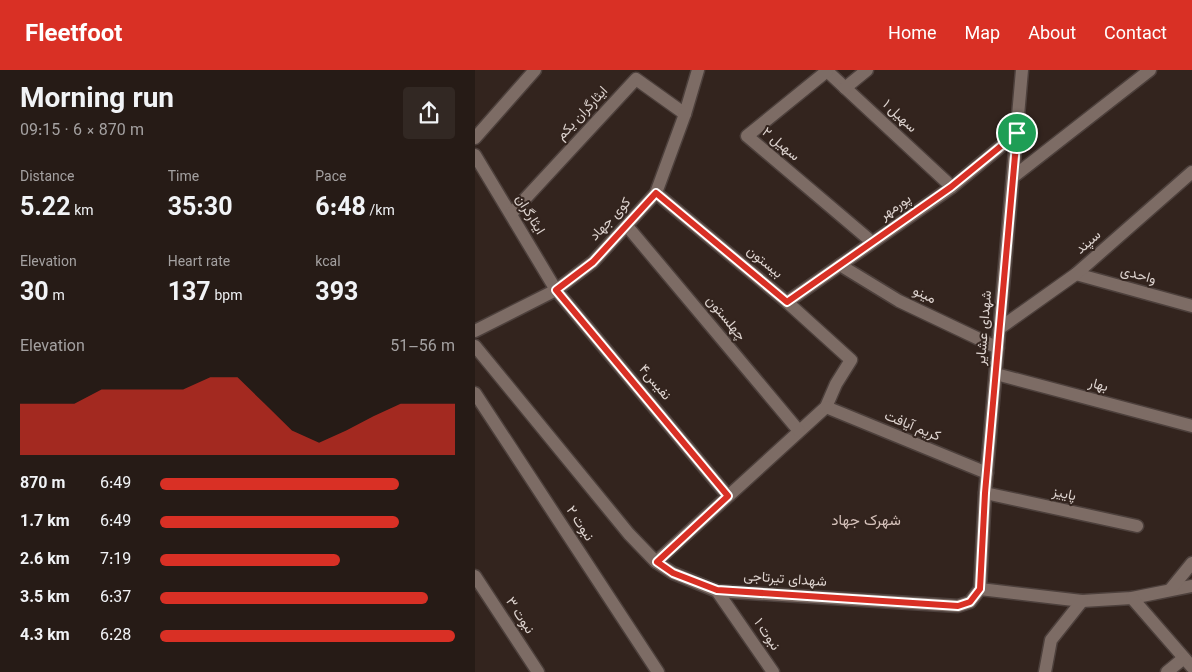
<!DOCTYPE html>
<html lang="en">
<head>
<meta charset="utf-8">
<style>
  :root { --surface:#261b16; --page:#322823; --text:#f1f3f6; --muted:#a4a1a1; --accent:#d93025 }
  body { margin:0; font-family:Georgia,Vazirmatn,serif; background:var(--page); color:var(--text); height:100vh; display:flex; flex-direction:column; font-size:19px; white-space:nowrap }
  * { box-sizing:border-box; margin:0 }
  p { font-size:16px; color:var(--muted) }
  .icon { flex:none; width:28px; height:28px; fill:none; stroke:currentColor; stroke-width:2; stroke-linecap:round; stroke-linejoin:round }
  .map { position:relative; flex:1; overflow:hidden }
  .sheet { display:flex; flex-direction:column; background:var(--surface); width:475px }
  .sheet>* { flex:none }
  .pin { position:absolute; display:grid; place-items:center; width:42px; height:42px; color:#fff; margin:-21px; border:2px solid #fff; border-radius:50%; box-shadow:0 1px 5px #0007 }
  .round { display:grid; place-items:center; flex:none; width:52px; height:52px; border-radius:5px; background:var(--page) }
  .summary { display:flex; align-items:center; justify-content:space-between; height:85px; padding:0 20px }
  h1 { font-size:28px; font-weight:700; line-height:38px }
  .stats { display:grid; grid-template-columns:repeat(3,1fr); gap:8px; height:85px; padding:5px 20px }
  .stats div { display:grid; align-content:center }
  .stats b { font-size:25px; font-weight:700 }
  .stats small { font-size:14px; font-weight:400 }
  .stats p { font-size:14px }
  .chart { height:140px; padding:10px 20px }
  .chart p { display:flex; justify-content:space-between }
  .chart svg { width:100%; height:90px; margin-top:5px; fill:var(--accent); opacity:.7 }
  ul { padding:0 20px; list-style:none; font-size:16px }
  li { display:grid; grid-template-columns:80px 60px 1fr; align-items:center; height:38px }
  li i { height:12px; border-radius:6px; background:var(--accent) }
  header { display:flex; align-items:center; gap:30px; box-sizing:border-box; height:70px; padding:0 25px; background:var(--accent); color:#fff }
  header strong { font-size:24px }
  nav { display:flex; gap:28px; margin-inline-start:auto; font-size:18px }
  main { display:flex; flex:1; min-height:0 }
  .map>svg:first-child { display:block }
</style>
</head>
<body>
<header>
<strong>Fleetfoot</strong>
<nav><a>Home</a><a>Map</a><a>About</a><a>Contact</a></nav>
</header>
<main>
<section class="sheet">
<div class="summary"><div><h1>Morning run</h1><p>09:15 · 6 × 870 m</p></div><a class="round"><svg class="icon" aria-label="share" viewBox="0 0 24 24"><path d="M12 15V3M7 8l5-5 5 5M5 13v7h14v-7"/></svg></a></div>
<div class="stats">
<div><p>Distance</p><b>5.22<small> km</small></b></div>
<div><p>Time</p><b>35:30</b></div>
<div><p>Pace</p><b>6:48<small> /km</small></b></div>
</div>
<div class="stats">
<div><p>Elevation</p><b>30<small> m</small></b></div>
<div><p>Heart rate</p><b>137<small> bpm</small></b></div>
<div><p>kcal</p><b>393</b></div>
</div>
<div class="chart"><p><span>Elevation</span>51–56 m</p>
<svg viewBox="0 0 160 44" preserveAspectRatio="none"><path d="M0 44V19L10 19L20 19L30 12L40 12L50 12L60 12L70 6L80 6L90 19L100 32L110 38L120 32L130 25L140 19L150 19L160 19V44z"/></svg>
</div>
<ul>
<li><b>870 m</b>6:49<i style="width:81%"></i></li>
<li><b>1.7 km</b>6:49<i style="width:81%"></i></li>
<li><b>2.6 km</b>7:19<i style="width:61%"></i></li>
<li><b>3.5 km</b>6:37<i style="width:91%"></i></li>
<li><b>4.3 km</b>6:28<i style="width:100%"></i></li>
</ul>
</section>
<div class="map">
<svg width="717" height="602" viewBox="0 0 717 602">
  <rect width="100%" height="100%" fill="#33241e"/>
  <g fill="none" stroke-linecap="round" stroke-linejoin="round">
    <!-- minor casing -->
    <g stroke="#4d403c" stroke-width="15">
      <g id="minor">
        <path d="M351 0 477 117"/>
        <path d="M352 1 272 66 397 172"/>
        <path d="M370 18 392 0"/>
        <path d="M0 68 60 0"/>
        <path d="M0 85 81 220 253 426"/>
        <path d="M538 107 675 0"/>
        <path d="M181 123 312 232 376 290 361 314 351 337 181 492"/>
        <path d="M36 144 161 9 210 44"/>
        <path d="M152 156 324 361"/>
        <path d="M365 195 424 231 523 278"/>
        <path d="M601 204 717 236"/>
        <path d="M312 232 477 117 542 63"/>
        <path d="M525 258 601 204 717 102"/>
        <path d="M0 261 81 220 118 192 181 123 210 44 223 0"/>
        <path d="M0 276 154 464 181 492 198 503 242 521 483 536 495 532 505 519 607 531 657 528 717 516"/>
        <path d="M521 304 717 356"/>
        <path d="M0 323 183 602"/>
        <path d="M351 337 512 403"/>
        <path d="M510 423 662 456"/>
        <path d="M0 506 63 602"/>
        <path d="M505 519 510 423 547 0"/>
        <path d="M695 520 717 493"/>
        <path d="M242 521 298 602"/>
        <path d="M657 528 717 597"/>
        <path d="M570 602 576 570 607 531"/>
        <path d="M692 602 709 588"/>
      </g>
    </g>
    <!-- minor -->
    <use href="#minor" stroke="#7d6c65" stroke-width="12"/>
  </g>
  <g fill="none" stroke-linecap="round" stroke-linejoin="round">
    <!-- route casing -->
    <g stroke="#fff" stroke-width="10">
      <path id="route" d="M542 63 510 423 505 519 495 532 483 536 242 520 198 503 182 492 253 426 81 220 118 192 181 123 312 232 476 117Z"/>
    </g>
    <!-- route -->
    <use href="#route" stroke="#d93025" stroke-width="6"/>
  </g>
  <g text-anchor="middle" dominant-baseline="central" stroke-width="4" stroke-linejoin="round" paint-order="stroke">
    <!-- street labels -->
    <g font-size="14" fill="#ddd3cf" stroke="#33241e">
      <text transform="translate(108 44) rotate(-47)">ایثارگران یکم</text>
      <text transform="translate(424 47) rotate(43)">سهیل ۱</text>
      <text transform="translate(305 75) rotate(40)">سهیل ۲</text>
      <text transform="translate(421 138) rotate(-35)">پورمهر</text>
      <text transform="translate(54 145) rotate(59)">ایثارگران</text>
      <text transform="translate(136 150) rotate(-47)">کوی جهاد</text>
      <text transform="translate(614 173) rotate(-41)">سپند</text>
      <text transform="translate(289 193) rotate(40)">بیستون</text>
      <text transform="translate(663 206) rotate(15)">واحدی</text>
      <text transform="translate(449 226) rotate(26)">مینو</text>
      <text transform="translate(250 249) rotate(50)">چهلستون</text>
      <text transform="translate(510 258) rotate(-85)">شهدای عشایر</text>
      <text transform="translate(179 313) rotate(50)">نفیس۴</text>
      <text transform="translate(623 316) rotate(15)">بهار</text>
      <text transform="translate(437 357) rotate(22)">کریم آیافت</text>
      <text transform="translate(589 425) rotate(12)">پاییز</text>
      <text transform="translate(104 454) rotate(57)">نبوت ۲</text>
      <text transform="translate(310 510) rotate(4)">شهدای تیرتاجی</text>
      <text transform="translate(44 546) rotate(57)">نبوت ۳</text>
      <text transform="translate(291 565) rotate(56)">نبوت ۱</text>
    </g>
    <!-- neighbourhood labels -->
    <g font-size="15" fill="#d6c2bb" stroke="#33241e">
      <text x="391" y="451">شهرک جهاد</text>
    </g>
  </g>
</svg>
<div class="pin" style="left:542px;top:63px;background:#1e9e55"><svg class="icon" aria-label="arrive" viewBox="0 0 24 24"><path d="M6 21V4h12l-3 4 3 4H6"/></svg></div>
</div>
</main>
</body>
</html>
